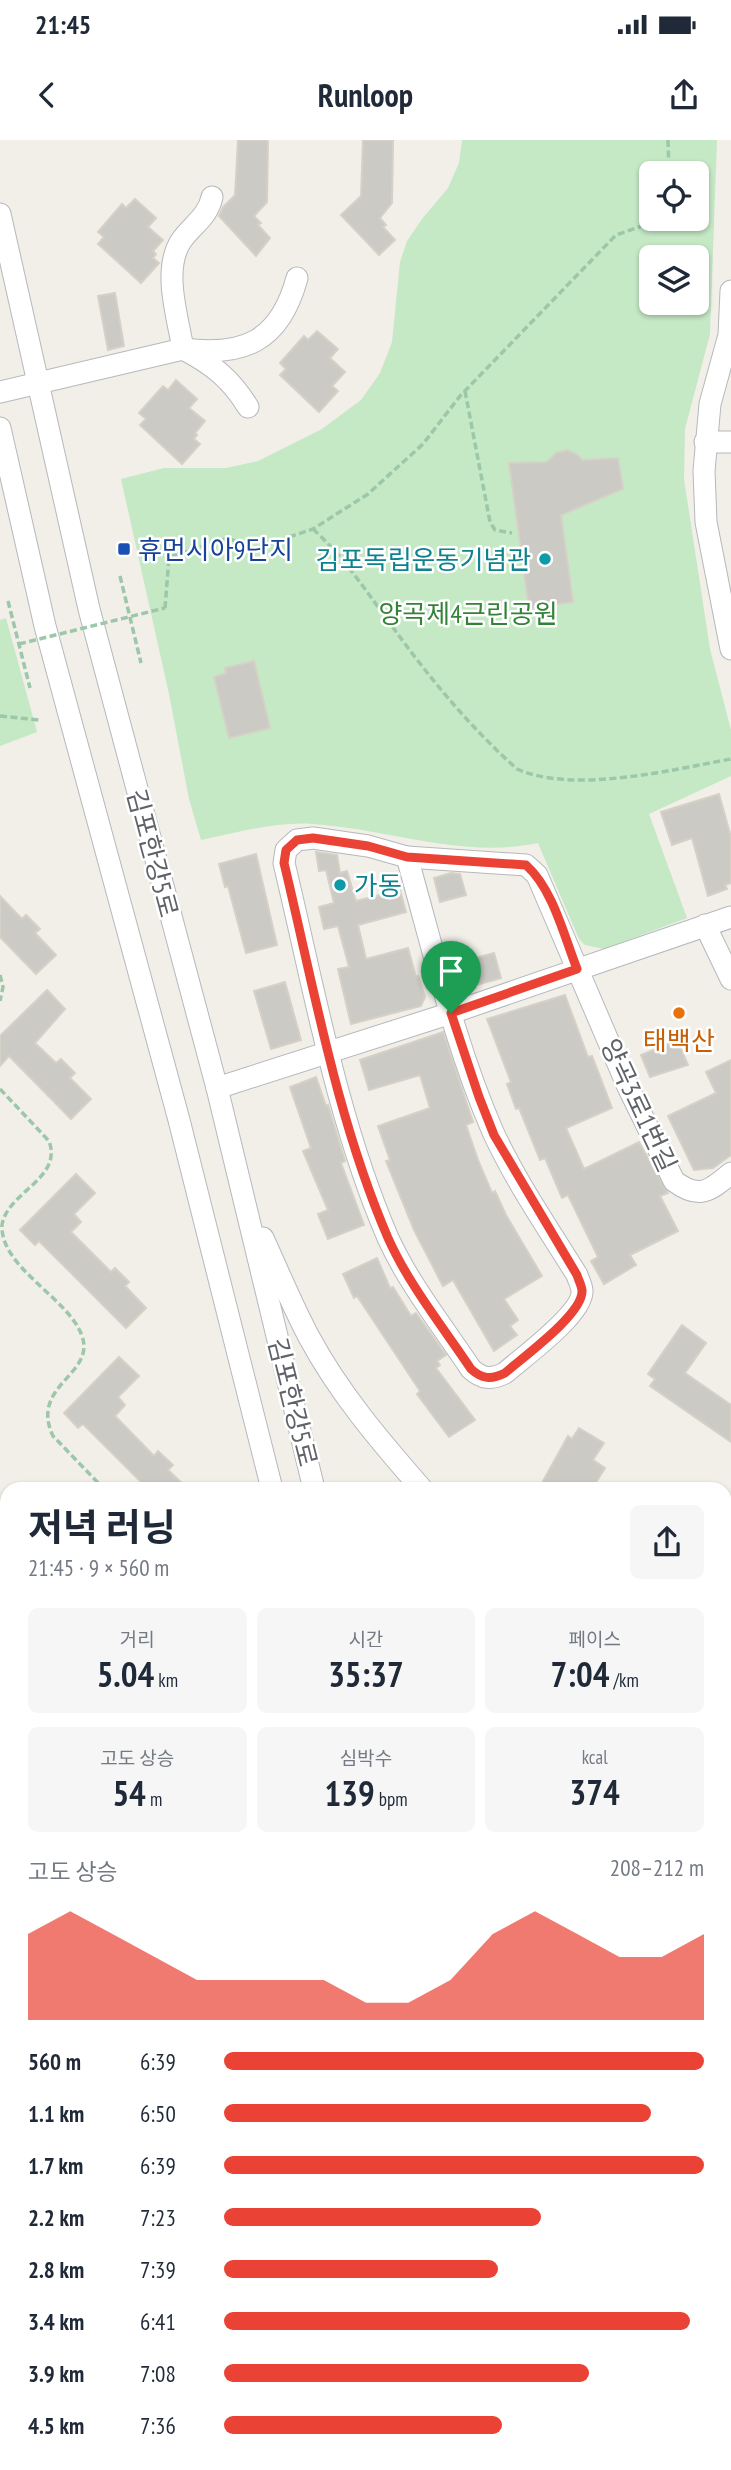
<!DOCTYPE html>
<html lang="ko">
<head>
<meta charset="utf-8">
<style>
  :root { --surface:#fff; --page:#f6f6f7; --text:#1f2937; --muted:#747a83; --accent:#ea4335 }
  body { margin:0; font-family:"PT Sans Narrow","Noto Sans KR",sans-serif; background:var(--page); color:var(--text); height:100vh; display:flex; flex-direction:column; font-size:26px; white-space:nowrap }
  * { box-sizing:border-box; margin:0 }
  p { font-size:23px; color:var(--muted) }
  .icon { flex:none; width:38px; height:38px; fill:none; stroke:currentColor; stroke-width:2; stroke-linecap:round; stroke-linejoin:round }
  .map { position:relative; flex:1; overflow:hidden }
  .details { position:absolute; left:0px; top:1342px; width:732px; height:989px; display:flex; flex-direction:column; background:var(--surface); border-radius:21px 21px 0 0; box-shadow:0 2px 5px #0004 }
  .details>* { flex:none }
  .fabs { position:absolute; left:639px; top:21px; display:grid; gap:14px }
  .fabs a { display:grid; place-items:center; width:70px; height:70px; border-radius:10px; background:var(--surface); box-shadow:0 2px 5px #0004; font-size:35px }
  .pin { position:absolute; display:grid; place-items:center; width:60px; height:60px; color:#fff; margin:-72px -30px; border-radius:50% 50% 50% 0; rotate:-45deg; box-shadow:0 0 7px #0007 }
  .pin .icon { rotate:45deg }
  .round { display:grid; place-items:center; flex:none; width:74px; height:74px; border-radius:10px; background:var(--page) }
  .summary { display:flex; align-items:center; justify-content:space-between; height:119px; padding:0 28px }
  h1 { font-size:38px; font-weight:700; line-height:52px }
  .figures { display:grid; grid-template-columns:repeat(3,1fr); gap:10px; height:119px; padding:7px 28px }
  .figures div { display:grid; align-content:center; border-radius:10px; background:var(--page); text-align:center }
  .figures b { font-size:35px; font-weight:700 }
  .figures small { font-size:19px; font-weight:400 }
  .figures p { font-size:19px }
  .chart { height:196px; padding:14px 28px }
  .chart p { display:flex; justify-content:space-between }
  .chart svg { width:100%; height:126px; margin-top:7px; fill:var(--accent); opacity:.7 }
  ul { padding:0 28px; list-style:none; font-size:23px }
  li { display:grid; grid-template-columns:112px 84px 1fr; align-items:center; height:52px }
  li i { height:18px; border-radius:9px; background:var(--accent) }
  .status { display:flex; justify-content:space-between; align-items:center; height:49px; padding:0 35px; background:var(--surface); direction:ltr }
  .status svg { height:19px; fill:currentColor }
  header { display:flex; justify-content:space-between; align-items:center; height:91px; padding:0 28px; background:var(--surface); font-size:32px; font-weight:700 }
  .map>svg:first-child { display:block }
</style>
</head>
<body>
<div class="status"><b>21:45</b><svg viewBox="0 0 49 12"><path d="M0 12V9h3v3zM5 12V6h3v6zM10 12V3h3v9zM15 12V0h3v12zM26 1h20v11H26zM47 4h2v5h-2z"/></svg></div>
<header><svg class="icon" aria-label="back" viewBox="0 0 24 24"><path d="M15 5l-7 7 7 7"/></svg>Runloop<svg class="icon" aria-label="share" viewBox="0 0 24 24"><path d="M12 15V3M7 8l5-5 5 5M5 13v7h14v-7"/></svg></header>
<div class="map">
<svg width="731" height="2330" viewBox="0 0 731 2330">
  <rect width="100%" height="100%" fill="#f1efe8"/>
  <!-- green -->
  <g fill="#c5e8c5" fill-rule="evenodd">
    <path d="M462 0H717L710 194 685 289 684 339 710 509 731 590V636L649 674 687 778 604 809 585 805 579 799 538 703C463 719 388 689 313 684 276 681 237 693 201 700L189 659 169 554 121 339 164 328H226L258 321 322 289 361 260 380 233 392 202 400 122 407 101 422 79 448 48 459 23ZM651 33H696V79H651ZM651 117H696V163H651Z"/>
    <path d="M6 478 37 592 0 606V480Z"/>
    <path d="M725 1612 731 1615V1996L725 2014Z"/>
    <path d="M0 1739 7 1744V1890L0 1885Z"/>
  </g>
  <!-- building -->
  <g fill="#cccac5" stroke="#d6d1c6" stroke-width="2">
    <path d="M238 0H267L268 2 267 62 254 76 261 83 258 85 270 98 256 116 219 76 223 67 235 55Z"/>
    <path d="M363 0H393V4L392 63 380 78 386 85 383 87 395 100 379 115 341 75 361 56Z"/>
    <path d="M135 59 156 78 148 87 163 100 153 111 156 114 153 118 159 123 141 143 98 104 104 97 98 92 122 64 126 68Z"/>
    <path d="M115 153 124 206 108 210 98 156Z"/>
    <path d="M317 191 338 209 330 218 345 232 332 246 338 251 319 272 280 235 286 229 280 223 304 196 308 200Z"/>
    <path d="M176 240 197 259 189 268 205 281 195 293 197 295 194 299 200 304 182 324 140 285 146 279 139 273 163 246 168 250Z"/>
    <path d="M567 310 578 315 582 320 618 318 623 349 561 375 573 462 529 468 509 323 547 322 556 313Z"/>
    <path d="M254 521 270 588 229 598 214 537 226 533 225 528Z"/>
    <path d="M719 654 731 697V743L725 745 727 749 708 756 692 698 672 705 661 672Z"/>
    <path d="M316 712 337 715 340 733 347 731 356 761 400 750 406 772 358 785 366 819 408 808 416 837 418 836 425 857 421 866 351 884 338 829 349 827 338 786 324 789 319 767 334 763 326 730 319 731Z"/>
    <path d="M256 714 277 805 246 813 228 746 225 747 219 724Z"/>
    <path d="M451 733 460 734 466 755 440 762 434 738Z"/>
    <path d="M0 756 22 779 26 775 40 789 35 793 56 815 36 834 0 797Z"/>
    <path d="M494 813 501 838 469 847 462 822Z"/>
    <path d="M285 842 301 900 271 909 254 851Z"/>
    <path d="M47 850 65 869 35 903 56 923 61 919 75 933 70 938 91 959 71 979 9 916 0 926V896Z"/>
    <path d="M565 855 588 917 592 916 612 968 566 988 584 1029 639 1002 668 1053 660 1056 678 1091 630 1115 636 1125 604 1144 591 1121 598 1117 568 1055 562 1058 545 1018 540 1020 519 968 516 969 507 944 511 942 487 879Z"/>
    <path d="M443 892 473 982 466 985 478 1020 492 1053 495 1051 506 1075 542 1136 504 1159 518 1180 510 1186 517 1195 494 1211 453 1140 443 1146 414 1090 386 1021 390 1020 378 986 430 968 420 935 369 950 360 920Z"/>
    <path d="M677 900 688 925 650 937 641 915Z"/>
    <path d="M731 920V1015L713 1028 694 1030 668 976 716 953 706 932Z"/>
    <path d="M316 937 326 966 328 965 345 1021 341 1023 364 1085 328 1099 318 1074 328 1070 303 1011 311 1008 290 947Z"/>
    <path d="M76 1034 95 1053 74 1074 81 1082 71 1092 111 1132 115 1128 129 1142 125 1146 146 1168 126 1188 39 1101 35 1105 20 1090Z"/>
    <path d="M377 1118 390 1148 393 1147 411 1176 416 1173 446 1215 437 1221 440 1225 436 1228 475 1280 449 1297 417 1254 420 1251 357 1156 354 1158 343 1134Z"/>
    <path d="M682 1185 706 1203 685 1233 731 1265V1302L650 1246 655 1239 648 1234Z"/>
    <path d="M119 1217 139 1236 118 1257 125 1265 115 1276 154 1316 158 1311 173 1325 168 1330 188 1349H148L83 1284 78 1288 64 1273Z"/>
    <path d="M579 1288 604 1303 593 1320 605 1328 592 1349H552L542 1343 568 1296 572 1299Z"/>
  </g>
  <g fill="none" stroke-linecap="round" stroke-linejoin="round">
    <!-- minor casing -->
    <g stroke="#b5b8bc" stroke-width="23">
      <g id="minor">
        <path d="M212 57C208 77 192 85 181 101 162 130 178 178 183 209 212 224 231 239 248 267"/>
        <path d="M0 74 89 469 217 948 314 1349"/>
        <path d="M731 151 729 195 710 264 704 331 706 382 731 509"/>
        <path d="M0 252 183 209C244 217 280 201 297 138"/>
        <path d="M0 288 45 486 179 980 272 1349"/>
        <path d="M705 302H731"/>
        <path d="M313 698 368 706 407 717C433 809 455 905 493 992 516 1042 548 1088 577 1135 578 1139 582 1146 582 1151 583 1174 523 1217 505 1233 491 1240 482 1239 471 1229 443 1187 409 1144 388 1098 337 980 314 848 284 723L286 710 297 700Z"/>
        <path d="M407 717 526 725 537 735 628 947 674 1041C699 1060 710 1051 731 1033"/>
        <path d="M705 785 731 839"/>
        <path d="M217 948 451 873 731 777"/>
        <path d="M263 1098C278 1131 292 1165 309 1197 339 1253 380 1301 422 1349"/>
        <path d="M724 1516 731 1519"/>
        <path d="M724 1550 731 1553"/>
        <path d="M724 2213 731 2197"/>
        <path d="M212 2330V2324"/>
        <path d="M677 2330 680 2324"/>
      </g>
    </g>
    <!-- path -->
    <g stroke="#9cc7a9" stroke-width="3.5" stroke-dasharray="7 3.5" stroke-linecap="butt">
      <path d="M668 0 669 33"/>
      <path d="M465 251 490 382 495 390 512 393"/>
      <path d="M313 389C347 420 370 457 397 493 432 541 472 589 517 629 573 654 671 630 731 619"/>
      <path d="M120 436 141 523"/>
      <path d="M8 461 30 548"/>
      <path d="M165 468 169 417 228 398 253 409 313 389 368 354 423 304 460 256 616 95 645 85 651 78"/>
      <path d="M0 576 39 580"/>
      <path d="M0 835 3 847 0 861"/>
      <path d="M0 949 49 1001C63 1039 7 1052 2 1085 0 1128 69 1158 82 1196 96 1235 29 1245 53 1296L104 1349"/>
      <path d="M0 1515 7 1522"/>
      <path d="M0 1748 7 1753"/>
      <path d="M0 1876 7 1881"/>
      <path d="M724 2141 731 2125"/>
      <path d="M391 2324 395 2330"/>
      <path d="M534 2324 541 2330"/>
      <path d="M602 2324 603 2330"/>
      <path d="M648 2330 650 2324"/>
    </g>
    <!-- minor -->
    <use href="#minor" stroke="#fff" stroke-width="21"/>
    <!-- path-bridge -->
    <path stroke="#9cc7a9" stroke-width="3.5" stroke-dasharray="7 3.5" stroke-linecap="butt" d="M19 504 165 468"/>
  </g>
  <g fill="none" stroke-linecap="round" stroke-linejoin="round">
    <!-- route casing -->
    <g stroke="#fff" stroke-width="14">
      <path id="route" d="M313 698 368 706 407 717 526 725C553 749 564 796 577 829L451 873 479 957 494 995 577 1135C578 1139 582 1146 582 1151 583 1174 523 1217 505 1233 491 1240 482 1239 471 1229 443 1187 409 1145 388 1098 337 980 314 848 284 723L286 710 297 700Z"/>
    </g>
    <!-- route -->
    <use href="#route" stroke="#ea4335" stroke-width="9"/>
  </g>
  <!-- markers -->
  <rect fill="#1a4fb4" stroke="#fff" stroke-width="2.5" x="117" y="402" width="14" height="14" rx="3.5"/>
  <g fill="#0f9aa8" stroke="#fff" stroke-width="2.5">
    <circle cx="545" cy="419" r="7"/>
    <circle cx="340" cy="745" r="7"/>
  </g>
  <circle fill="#e8710a" stroke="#fff" stroke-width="2.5" cx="679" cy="873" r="7"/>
  <g text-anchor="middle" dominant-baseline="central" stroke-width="5" stroke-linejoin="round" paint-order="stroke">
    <!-- transit labels -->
    <g font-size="26" fill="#164399" stroke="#fff" text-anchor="start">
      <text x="138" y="409">휴먼시아9단지</text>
    </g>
    <!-- culture labels -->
    <g font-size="26" fill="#0d838f" stroke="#fff" text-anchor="end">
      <text x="531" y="419">김포독립운동기념관</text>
      <text x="354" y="745" text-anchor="start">가동</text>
    </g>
    <!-- park labels -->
    <g font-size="26" fill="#348238" stroke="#fff">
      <text x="468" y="473">양곡제4근린공원</text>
    </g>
    <!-- street labels -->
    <g font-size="26" fill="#5f6368" stroke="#fff">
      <text transform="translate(153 713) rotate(75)">김포한강5로</text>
      <text transform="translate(639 965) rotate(65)">양곡3로1번길</text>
      <text transform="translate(293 1262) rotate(76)">김포한강5로</text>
    </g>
    <!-- food labels -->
    <g font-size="26" fill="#c56008" stroke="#fff">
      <text x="679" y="900">태백산</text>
    </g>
  </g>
</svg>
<div class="fabs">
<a><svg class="icon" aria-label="locate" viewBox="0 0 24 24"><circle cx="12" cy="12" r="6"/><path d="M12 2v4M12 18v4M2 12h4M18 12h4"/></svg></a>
<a><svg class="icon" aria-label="layers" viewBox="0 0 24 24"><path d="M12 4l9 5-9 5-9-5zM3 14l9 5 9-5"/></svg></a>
</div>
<div class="pin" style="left:451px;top:873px;background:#1e9e55"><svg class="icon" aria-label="arrive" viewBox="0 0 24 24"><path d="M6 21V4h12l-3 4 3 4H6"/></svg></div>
<section class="details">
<div class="summary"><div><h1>저녁 러닝</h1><p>21:45 · 9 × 560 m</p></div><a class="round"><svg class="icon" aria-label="share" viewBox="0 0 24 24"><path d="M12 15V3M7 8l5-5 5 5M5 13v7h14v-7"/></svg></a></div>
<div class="figures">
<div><p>거리</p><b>5.04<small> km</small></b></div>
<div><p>시간</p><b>35:37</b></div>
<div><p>페이스</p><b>7:04<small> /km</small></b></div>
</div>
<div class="figures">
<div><p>고도 상승</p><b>54<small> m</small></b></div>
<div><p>심박수</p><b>139<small> bpm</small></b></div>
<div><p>kcal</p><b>374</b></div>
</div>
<div class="chart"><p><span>고도 상승</span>208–212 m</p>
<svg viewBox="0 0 160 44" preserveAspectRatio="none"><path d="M0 44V14L10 6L20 14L30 22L40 30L50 30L60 30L70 30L80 38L90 38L100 30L110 14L120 6L130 14L140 22L150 22L160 14V44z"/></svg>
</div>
<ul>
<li><b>560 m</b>6:39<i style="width:100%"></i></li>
<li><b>1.1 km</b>6:50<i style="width:89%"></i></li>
<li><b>1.7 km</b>6:39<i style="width:100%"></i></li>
<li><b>2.2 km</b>7:23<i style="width:66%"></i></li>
<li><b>2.8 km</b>7:39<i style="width:57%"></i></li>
<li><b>3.4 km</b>6:41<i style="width:97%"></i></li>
<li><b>3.9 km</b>7:08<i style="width:76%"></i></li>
<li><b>4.5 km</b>7:36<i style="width:58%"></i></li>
</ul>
</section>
</div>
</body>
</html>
